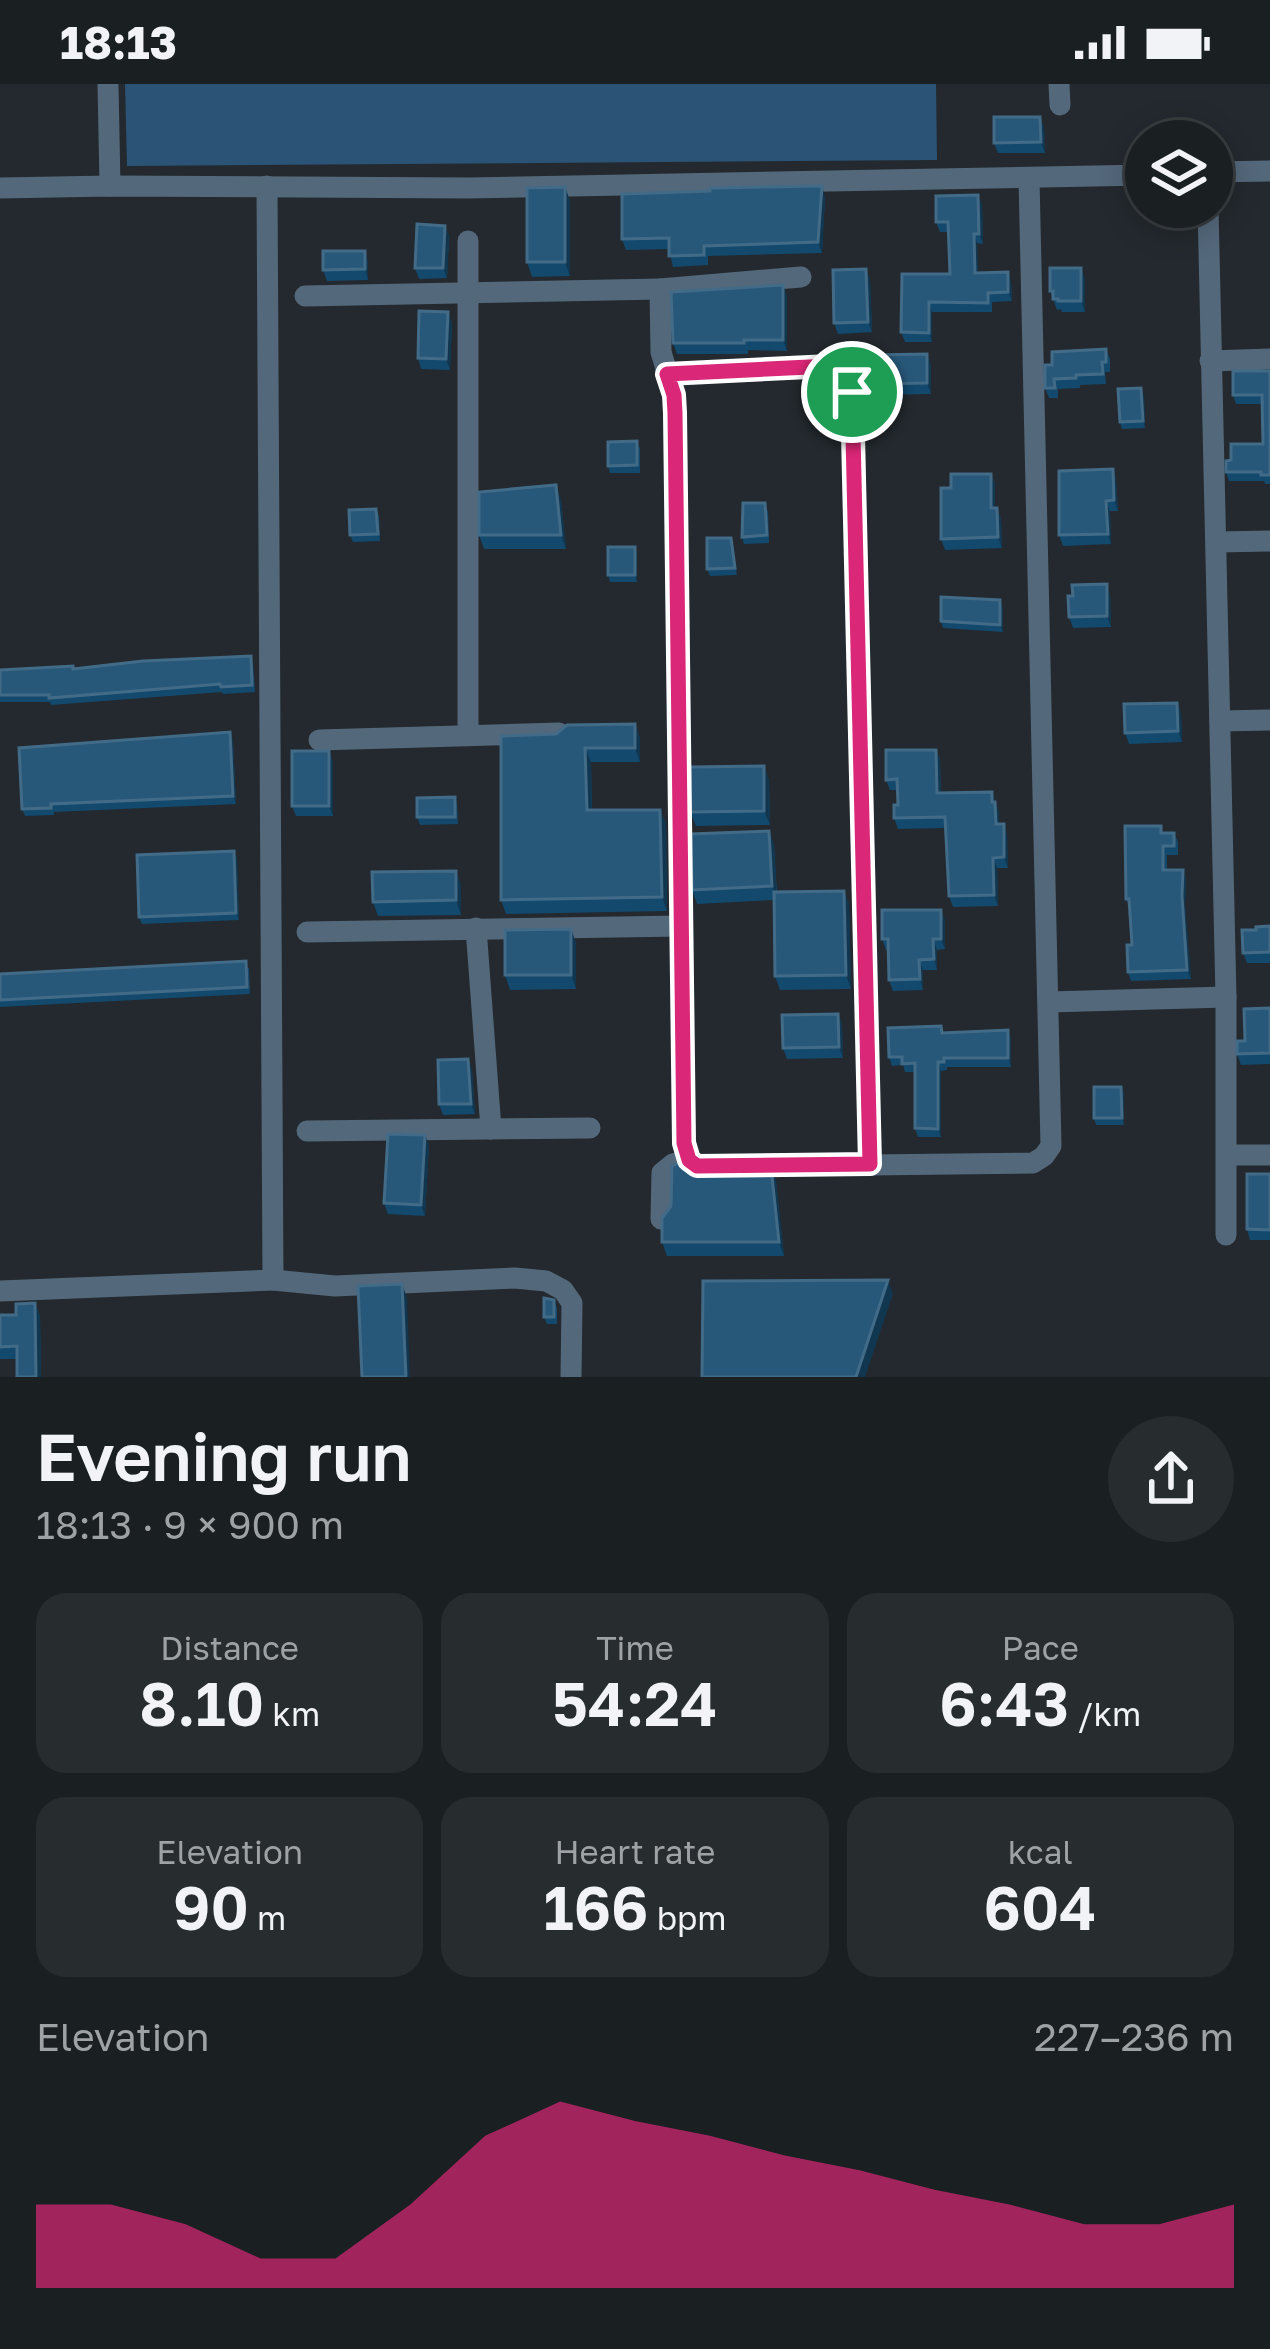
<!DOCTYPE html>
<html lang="en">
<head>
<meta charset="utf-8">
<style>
  :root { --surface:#1a1f22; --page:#272c2f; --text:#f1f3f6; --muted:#9fa2a5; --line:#383d40; --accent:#db2777 }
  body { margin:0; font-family:"Golos Text",sans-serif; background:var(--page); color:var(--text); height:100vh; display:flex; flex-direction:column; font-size:45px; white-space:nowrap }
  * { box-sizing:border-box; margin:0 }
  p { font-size:39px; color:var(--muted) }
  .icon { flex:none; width:66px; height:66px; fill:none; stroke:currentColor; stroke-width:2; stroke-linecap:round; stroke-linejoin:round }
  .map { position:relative; height:1293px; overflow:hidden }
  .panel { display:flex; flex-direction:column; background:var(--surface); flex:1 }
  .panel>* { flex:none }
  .buttons { position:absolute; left:1125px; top:36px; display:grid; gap:24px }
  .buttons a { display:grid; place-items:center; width:108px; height:108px; border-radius:50%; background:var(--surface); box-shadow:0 6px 30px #0003,0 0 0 3px var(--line); font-size:60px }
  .pin { position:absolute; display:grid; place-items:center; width:102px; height:102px; color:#fff; margin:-51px; border:6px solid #fff; border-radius:50%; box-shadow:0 3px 12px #0007 }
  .round { display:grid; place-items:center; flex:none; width:126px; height:126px; border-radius:63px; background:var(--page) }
  .overview { display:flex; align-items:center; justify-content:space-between; height:204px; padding:0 36px }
  h1 { font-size:66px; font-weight:600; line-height:90px }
  .metrics { display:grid; grid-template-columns:repeat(3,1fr); gap:18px; height:204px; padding:12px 36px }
  .metrics div { display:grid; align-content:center; border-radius:30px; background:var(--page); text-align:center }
  .metrics b { font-size:60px; font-weight:600 }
  .metrics small { font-size:33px; font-weight:400 }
  .metrics p { font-size:33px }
  .chart { height:336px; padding:24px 36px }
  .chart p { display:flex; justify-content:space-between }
  .chart svg { width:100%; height:216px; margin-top:12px; fill:var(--accent); opacity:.7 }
  .status { display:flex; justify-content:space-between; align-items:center; height:84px; padding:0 60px; background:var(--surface); direction:ltr }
  .status svg { height:33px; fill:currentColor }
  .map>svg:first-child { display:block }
</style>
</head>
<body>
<div class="status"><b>18:13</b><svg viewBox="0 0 49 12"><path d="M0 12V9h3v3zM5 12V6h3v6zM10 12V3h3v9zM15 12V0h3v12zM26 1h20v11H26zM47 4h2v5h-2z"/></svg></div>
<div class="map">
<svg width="1270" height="1293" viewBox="0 0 1270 1293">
  <rect width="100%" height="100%" fill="#23292e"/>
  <!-- green -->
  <path fill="#2a5376" d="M125 0H936L937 76 127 82Z"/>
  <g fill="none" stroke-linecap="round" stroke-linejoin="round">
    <!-- minor -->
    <g stroke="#54687b" stroke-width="21">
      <path d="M108 0 110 102"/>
      <path d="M1059 0 1060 21"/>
      <path d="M1212 88 1270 87"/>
      <path d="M0 104 110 102 468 104 1146 91"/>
      <path d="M1208 123 1226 913V1151"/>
      <path d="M801 193 660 205 661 268 674 311 675 329 685 1069 697 1082 705 1083 1033 1079 1044 1072 1051 1062 1029 95"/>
      <path d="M305 212 660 205"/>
      <path d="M1210 277 1270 275"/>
      <path d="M667 290 830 282C845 286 848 292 852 308L870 1080"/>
      <path d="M1217 458 1270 457"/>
      <path d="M1220 637 1270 636"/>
      <path d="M468 651V157"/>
      <path d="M319 656 559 649"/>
      <path d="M476 844 491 1045"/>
      <path d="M307 848 681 842"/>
      <path d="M1049 918 1226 913"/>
      <path d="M307 1047 590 1044"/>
      <path d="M1228 1071H1270"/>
      <path d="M661 1135 662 1089 673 1080 689 1076"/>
      <path d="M273 1196 335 1202 515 1194 546 1197 563 1206 572 1219 571 1293"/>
      <path d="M0 1207 273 1196 267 102"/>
    </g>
  </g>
  <!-- wall -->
  <g fill="#13496d">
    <path d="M1040 33 1044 43 1045 69H998L994 59Z"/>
    <path d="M565 103 570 117V192L532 193 527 178Z"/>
    <path d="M825 113 822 169 708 172V181L673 183 669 165 626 166 622 155Z"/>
    <path d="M982 120 983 160 977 159 978 189 1011 198 1012 217 992 218V228H932V258H905L901 248 950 190 948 148H940L936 138Z"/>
    <path d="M445 142 449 152 447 194 419 195 415 184Z"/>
    <path d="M365 167 368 178V196L327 197 323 186Z"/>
    <path d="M1085 194V228H1062L1061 225 1057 226 1050 207Z"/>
    <path d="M870 195 872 248 838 250 834 239Z"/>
    <path d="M787 211V267L748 266V270H677L673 259Z"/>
    <path d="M448 228 452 239 450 286 421 285 418 274Z"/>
    <path d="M1106 265 1110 275V288H1105L1106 300 1080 301V304L1058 305V314H1049L1045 304 1052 281Z"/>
    <path d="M931 281V310L875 311 871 300Z"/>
    <path d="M1270 287V400H1265L1264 397H1229L1226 388 1231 376 1263 360 1262 320H1236L1233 311Z"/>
    <path d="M1144 312 1145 344 1122 345 1120 338Z"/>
    <path d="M637 357 640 365V389H610L608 382Z"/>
    <path d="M1113 385 1116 396 1118 427H1110L1111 460 1063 462 1059 451Z"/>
    <path d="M991 390 995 400V424H997L1001 435 1002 464 945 466 941 455 951 404Z"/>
    <path d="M561 416 566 465H484L479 451Z"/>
    <path d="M376 425 379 432 380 457 353 458 350 451Z"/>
    <path d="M768 426 769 459 744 460 742 453Z"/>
    <path d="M731 454 737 491 710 492 707 485Z"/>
    <path d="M635 463 637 470V498H610L608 491Z"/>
    <path d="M1110 511 1111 543 1073 544 1069 533Z"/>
    <path d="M1003 523V548L943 544 941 537Z"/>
    <path d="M253 579 255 608 223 610 222 608 51 621 50 618H0V586Z"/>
    <path d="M1177 619 1181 629 1182 658 1129 660 1125 649Z"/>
    <path d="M635 640 640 654V678H591L592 726H660L666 740 667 827 506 830 501 816 556 650Z"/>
    <path d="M230 648 233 656 236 720 54 728V731L25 732 22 725Z"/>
    <path d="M936 666 940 676 941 709 992 708 999 728V740H1004L1007 751 1008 784H997L998 822 953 823 949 812 945 744 898 745 894 734 898 721V706H890L886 696Z"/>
    <path d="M329 667 333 678V732H296L292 722Z"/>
    <path d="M764 682 769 696 770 741 696 742 690 728Z"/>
    <path d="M455 713 457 720 458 740 420 741 417 733Z"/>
    <path d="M1161 742 1163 749H1174L1178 758V771H1167V786H1183L1186 795 1185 821 1191 895 1131 897 1128 888 1132 861 1130 824 1126 815Z"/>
    <path d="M769 747 774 761 777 808 844 807 849 821 851 905 780 906 775 892 774 816 697 820 692 806Z"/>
    <path d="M234 767 237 774 239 836 142 840 139 833Z"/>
    <path d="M456 787 461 801V831L378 832 373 818Z"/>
    <path d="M945 836V865L937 866V886H923V906L893 907 889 896 888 866H886L882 855Z"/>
    <path d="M1270 842V879H1247L1243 869 1256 846Z"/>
    <path d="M571 845 576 859V905L510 906 505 891Z"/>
    <path d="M249 884 250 910 0 923V890Z"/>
    <path d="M1270 924V980L1241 981 1237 970 1245 957Z"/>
    <path d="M838 930 842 940 843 974 787 975 783 964Z"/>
    <path d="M1008 946 1011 955V983H947V986L941 987V1053H918L915 1044V988H905L903 981 892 982 889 973 944 949Z"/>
    <path d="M468 975 472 986 475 1030 443 1031 439 1020Z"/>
    <path d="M1121 1003 1124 1010V1041H1096L1094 1034Z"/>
    <path d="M429 1061 425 1132 388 1130 384 1119Z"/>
    <path d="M771 1083 776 1097 784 1172H667L662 1158 700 1084Z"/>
    <path d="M1270 1090V1156H1250L1247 1145Z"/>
    <path d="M554 1216 557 1224V1240H547L544 1233Z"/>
    <path d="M35 1219 40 1232 41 1293H17V1275H0V1231H16Z"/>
  </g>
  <!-- shaded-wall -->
  <g fill="#11364f">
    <path d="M1040 33 1044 43 1045 69 1041 58Z"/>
    <path d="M822 102 825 113 822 169 818 158Z"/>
    <path d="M565 103 570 117V192L565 178Z"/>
    <path d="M978 111 982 120 983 160 979 150Z"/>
    <path d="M445 142 449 152 447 194 443 184Z"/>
    <path d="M974 150 977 159 979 199 975 189Z"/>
    <path d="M365 167 368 178V196L365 185Z"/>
    <path d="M1081 184 1085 194V228L1081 217Z"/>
    <path d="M866 185 870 195 872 248 868 238Z"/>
    <path d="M1008 188 1011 198 1012 217 1008 208Z"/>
    <path d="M783 201 787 211V267L783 256Z"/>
    <path d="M929 218 932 228V258L929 249Z"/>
    <path d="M448 228 452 239 450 286 446 275Z"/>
    <path d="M927 270 931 281V310L927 299Z"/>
    <path d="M1141 304 1144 312 1145 344 1143 337Z"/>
    <path d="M1113 385 1116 396 1118 427 1114 416Z"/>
    <path d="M991 390 995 400V435L991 424Z"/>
    <path d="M556 401 561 416 566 465 561 451Z"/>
    <path d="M1106 417 1110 427 1111 460 1108 450Z"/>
    <path d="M997 424 1001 435 1002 464 998 453Z"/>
    <path d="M635 463 637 470V498L635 491Z"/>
    <path d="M1107 500 1110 511 1111 543 1107 532Z"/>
    <path d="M1000 516 1003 523V548L1000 541Z"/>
    <path d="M1177 619 1181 629 1182 658 1178 647Z"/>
    <path d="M635 640 640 654V678L635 664Z"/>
    <path d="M230 648 233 656 236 720 233 712Z"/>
    <path d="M585 664 591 678 592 740 587 726Z"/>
    <path d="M936 666 940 676 941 719 937 709Z"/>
    <path d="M329 667 333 678V732L329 722Z"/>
    <path d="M764 682 769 696 770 741 764 727Z"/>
    <path d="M992 708 999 728 1000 751 996 740Z"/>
    <path d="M660 726 666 740 667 827 662 813Z"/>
    <path d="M1004 740 1007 751 1008 784 1004 773Z"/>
    <path d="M769 747 774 761 777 816 772 802Z"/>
    <path d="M234 767 237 774 239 836 236 829Z"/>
    <path d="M993 774 997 784 998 822 994 811Z"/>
    <path d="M1183 786 1186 795 1185 821 1191 895 1187 886 1182 812Z"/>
    <path d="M456 787 461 801V831L456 816Z"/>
    <path d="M844 807 849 821 851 905 846 891Z"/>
    <path d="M941 826 945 836V865L941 855Z"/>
    <path d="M571 845 576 859V905L571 891Z"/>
    <path d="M933 855 937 866V886L934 875Z"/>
    <path d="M919 876 923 886V906L920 895Z"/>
    <path d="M838 930 842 940 843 974 839 963Z"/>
    <path d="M1008 946 1011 955V983L1008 974Z"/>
    <path d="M468 975 472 986 475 1030 471 1020Z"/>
    <path d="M938 978 941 987V1053L938 1045Z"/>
    <path d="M1121 1003 1124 1010V1041L1122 1034Z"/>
    <path d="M425 1051 429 1061 425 1132 421 1121Z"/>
    <path d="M771 1083 776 1097 784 1172 779 1158Z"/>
    <path d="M888 1196 893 1210 865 1293H856Z"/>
    <path d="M402 1200 407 1214 410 1293H406Z"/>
    <path d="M35 1219 40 1232 41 1293H36Z"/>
  </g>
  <!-- building -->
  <g fill="#285879" stroke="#426b88" stroke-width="3">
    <path d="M994 33H1040L1041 58 994 59Z"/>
    <path d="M822 102 818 158 704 162V171L669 172V154L622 155V110L710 107V104Z"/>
    <path d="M565 103V178H527V104Z"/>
    <path d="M978 111 979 150H974L975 189 1008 188V208L988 209V219L929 218V249L901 248 902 190H950L948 138H936V112Z"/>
    <path d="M417 140 445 142 443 184H415Z"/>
    <path d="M323 167H365V185L323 186Z"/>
    <path d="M1050 184H1081V217H1058V215H1053V207H1050Z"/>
    <path d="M866 185 868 238 834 239 833 186Z"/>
    <path d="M783 201V256H744V259H673L671 208Z"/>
    <path d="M419 227 448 228 446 275 418 274Z"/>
    <path d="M1106 265V278H1102L1103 290 1076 291V294L1054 295 1055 304H1045V281H1052V268Z"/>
    <path d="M927 270V299L871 300 870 271Z"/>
    <path d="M1233 287H1270V391H1261V388H1226V377L1231 376V360H1263L1262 311H1233Z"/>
    <path d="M1141 304 1143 337 1120 338 1118 305Z"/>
    <path d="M637 357V381L608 382V358Z"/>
    <path d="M1113 385 1114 416 1106 417 1108 450 1059 451V387Z"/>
    <path d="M951 390H991V424H997L998 453 941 455V404H951Z"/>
    <path d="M556 401 561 451H479V408Z"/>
    <path d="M743 419H765L767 451 742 453Z"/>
    <path d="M376 425 378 450 350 451 349 426Z"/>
    <path d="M707 454H731L735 484 707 485Z"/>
    <rect x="608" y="463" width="27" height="28"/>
    <path d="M1107 500V532L1069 533 1068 512H1073L1072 501Z"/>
    <path d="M941 513 1000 516V541L941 537Z"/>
    <path d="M251 572 252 601 221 603 220 600 49 614V611H0V586L73 582V585L143 577Z"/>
    <path d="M1177 619 1178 647 1125 649 1124 620Z"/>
    <path d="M635 640V664H585L587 726H660L662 813 501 816V652L556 650 567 641Z"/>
    <path d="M230 648 233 712 51 720V724L22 725 19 664Z"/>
    <path d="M886 666H936L937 709 992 708V718H995L996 740H1004V773L993 774 994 811 949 812 945 733 894 734V721H898L897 695 886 696Z"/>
    <rect x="292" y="667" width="37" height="55"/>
    <path d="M764 682V727L690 728V683Z"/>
    <path d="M455 713V733H417V714Z"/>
    <path d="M1125 742H1161V749H1174V762H1163V786H1183L1182 812 1187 886 1128 888 1127 861H1132L1129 815H1126Z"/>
    <path d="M769 747 772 802 692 806 691 750Z"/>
    <path d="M234 767 236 829 139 833 137 771Z"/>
    <path d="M456 787V816L373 818 372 788Z"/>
    <path d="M844 807 846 891 775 892 774 808Z"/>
    <path d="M882 826H941V855H933L934 875 919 876 920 895 889 896 888 855H882Z"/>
    <path d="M1270 842V868L1243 869 1242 846H1256V843Z"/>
    <path d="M571 845V891H505V846Z"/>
    <path d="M246 877 247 903 0 916V890Z"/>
    <path d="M1270 924V969L1237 970V957H1245L1244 925Z"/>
    <path d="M838 930 839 963 783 964 782 931Z"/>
    <path d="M941 942 942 949 1008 946V974H944V978H938V1045L915 1044V979L902 980V973H889L888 944Z"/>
    <path d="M468 975 471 1020H439L438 976Z"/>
    <path d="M1094 1003H1121L1122 1034H1094Z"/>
    <path d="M388 1050 425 1051 421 1121 384 1119Z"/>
    <path d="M681 1078 700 1084 771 1083 779 1158H662V1134L671 1122 672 1082Z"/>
    <path d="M1247 1090H1270V1146L1247 1145Z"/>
    <path d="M888 1196 856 1293H702L703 1197Z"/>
    <path d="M402 1200 406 1293H362L358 1202Z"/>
    <path d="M544 1214 554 1216V1233H544Z"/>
    <path d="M35 1219 36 1293H17V1262L0 1263V1231H16V1220Z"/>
  </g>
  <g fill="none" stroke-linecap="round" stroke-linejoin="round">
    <!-- route casing -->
    <g stroke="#fff" stroke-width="24">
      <path id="route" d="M830 282C845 286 848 292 852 308L870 1080 697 1082 689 1076 684 1059 675 329 674 311 667 290Z"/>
    </g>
    <!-- route -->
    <use href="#route" stroke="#db2777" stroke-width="15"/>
  </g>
</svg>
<div class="buttons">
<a><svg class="icon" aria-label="layers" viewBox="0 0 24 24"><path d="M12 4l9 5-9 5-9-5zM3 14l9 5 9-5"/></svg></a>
</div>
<div class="pin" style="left:852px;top:308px;background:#1e9e55"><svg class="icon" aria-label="arrive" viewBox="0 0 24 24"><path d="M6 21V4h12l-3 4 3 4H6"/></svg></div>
</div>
<section class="panel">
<div class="overview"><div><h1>Evening run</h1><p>18:13 · 9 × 900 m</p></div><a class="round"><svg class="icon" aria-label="share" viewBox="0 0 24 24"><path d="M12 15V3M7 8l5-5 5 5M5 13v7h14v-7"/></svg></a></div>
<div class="metrics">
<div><p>Distance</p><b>8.10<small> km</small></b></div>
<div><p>Time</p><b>54:24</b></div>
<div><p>Pace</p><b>6:43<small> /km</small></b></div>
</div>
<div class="metrics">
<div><p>Elevation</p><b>90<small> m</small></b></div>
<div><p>Heart rate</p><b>166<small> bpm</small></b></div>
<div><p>kcal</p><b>604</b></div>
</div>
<div class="chart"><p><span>Elevation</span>227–236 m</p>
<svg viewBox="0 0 160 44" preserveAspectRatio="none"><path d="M0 44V27L10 27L20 31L30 38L40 38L50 27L60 13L70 6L80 10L90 13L100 17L110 20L120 24L130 27L140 31L150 31L160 27V44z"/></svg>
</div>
</section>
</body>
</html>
